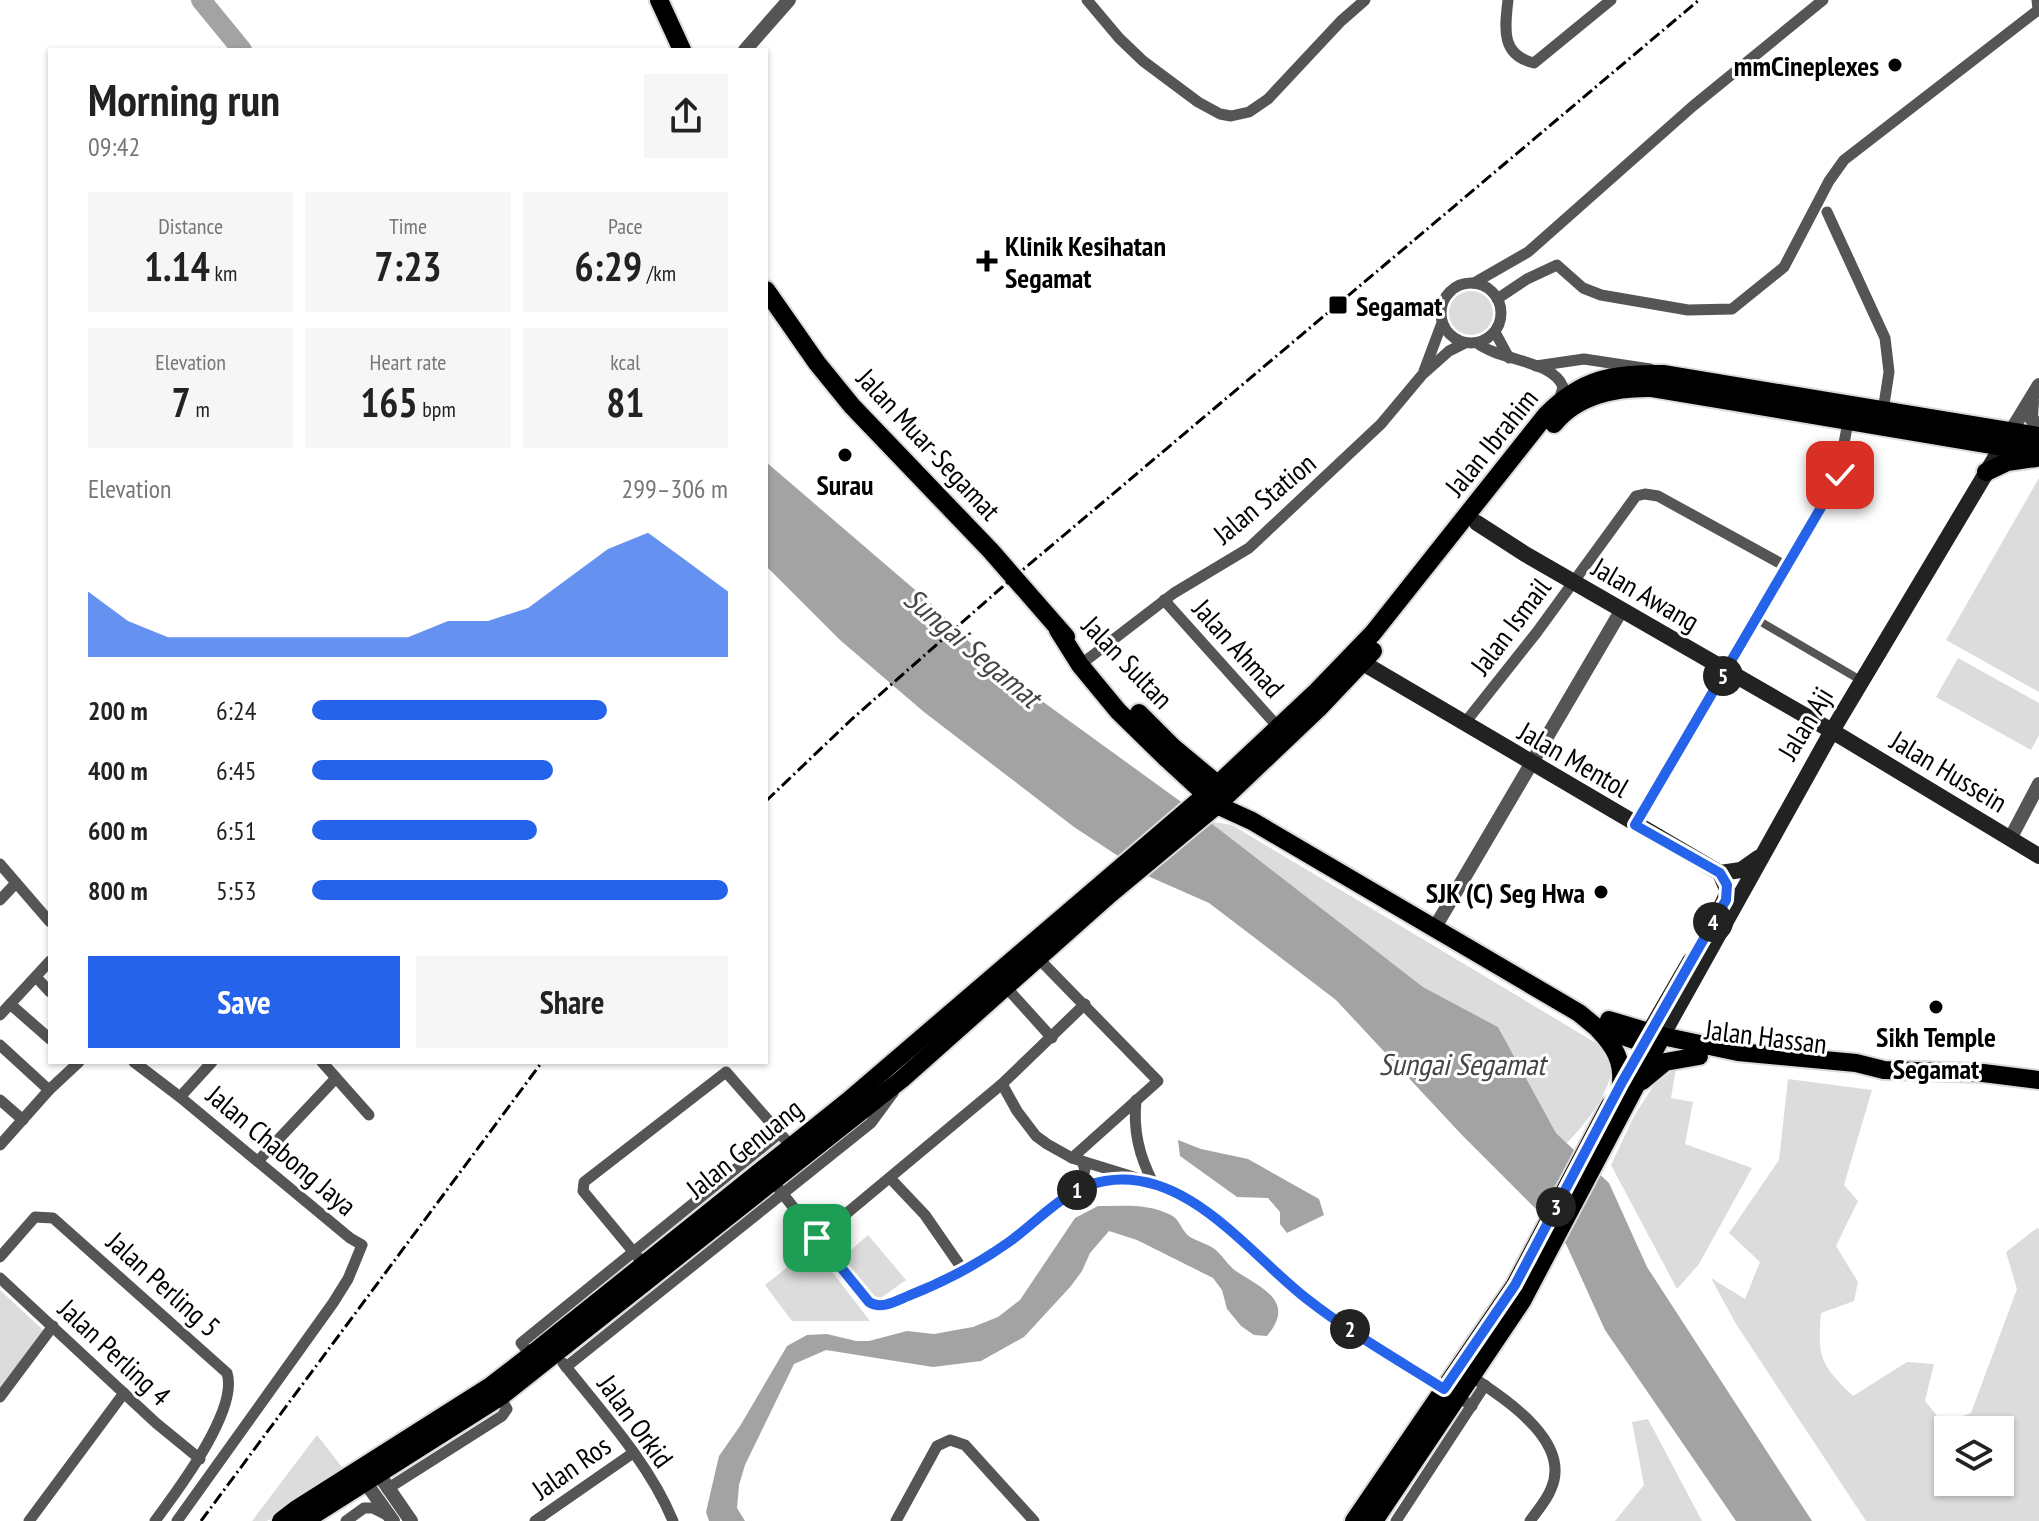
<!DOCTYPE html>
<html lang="en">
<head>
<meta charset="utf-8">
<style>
  :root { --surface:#fff; --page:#f6f6f6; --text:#222; --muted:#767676; --accent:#2563eb }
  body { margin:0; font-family:"PT Sans Narrow",sans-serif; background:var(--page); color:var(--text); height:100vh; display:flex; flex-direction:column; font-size:30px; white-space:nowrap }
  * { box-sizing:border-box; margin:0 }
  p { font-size:26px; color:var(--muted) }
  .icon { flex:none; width:44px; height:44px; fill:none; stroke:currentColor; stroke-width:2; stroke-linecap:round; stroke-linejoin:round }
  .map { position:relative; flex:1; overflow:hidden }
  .details { position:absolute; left:48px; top:48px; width:720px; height:1016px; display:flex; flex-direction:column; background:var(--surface); border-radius:0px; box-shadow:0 2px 6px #0004 }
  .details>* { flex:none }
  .tools { position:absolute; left:1934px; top:1416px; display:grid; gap:16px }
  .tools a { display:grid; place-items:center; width:80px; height:80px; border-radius:0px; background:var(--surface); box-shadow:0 2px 6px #0004; font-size:40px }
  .pin { position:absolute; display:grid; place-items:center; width:68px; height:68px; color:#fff; margin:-34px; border-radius:16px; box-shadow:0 4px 12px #0006 }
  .km { position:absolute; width:40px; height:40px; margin:-20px; border-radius:50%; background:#222; color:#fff; font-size:22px; line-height:40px; text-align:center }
  .round { display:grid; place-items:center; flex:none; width:84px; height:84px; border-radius:0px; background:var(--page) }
  .overview { display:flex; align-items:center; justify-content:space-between; height:136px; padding:0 40px }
  h1 { font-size:44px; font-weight:800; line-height:60px }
  .figures { display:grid; grid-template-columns:repeat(3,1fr); gap:12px; height:136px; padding:8px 40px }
  .figures div { display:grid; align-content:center; border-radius:0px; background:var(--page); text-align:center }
  .figures b { font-size:40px; font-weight:800 }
  .figures small { font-size:22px; font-weight:400 }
  .figures p { font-size:22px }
  .chart { height:224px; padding:16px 40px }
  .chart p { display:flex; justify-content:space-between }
  .chart svg { width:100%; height:144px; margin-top:8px; fill:var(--accent); opacity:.7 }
  .primary-button { display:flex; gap:16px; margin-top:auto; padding:16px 40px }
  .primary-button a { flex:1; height:92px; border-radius:0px; background:var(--accent); color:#fff; font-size:32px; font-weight:800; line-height:92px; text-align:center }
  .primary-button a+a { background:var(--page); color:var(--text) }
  ul { padding:0 40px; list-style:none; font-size:26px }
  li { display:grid; grid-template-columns:128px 96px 1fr; align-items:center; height:60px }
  li i { height:20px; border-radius:10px; background:var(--accent) }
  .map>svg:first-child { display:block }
</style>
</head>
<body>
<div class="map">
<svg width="2039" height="1521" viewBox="0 0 2039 1521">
  <rect width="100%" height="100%" fill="#fff"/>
  <!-- green -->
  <g fill="#dcdcdc" fill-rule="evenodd">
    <circle cx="1471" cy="313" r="22"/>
    <path d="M2039 478V692L1946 640Z"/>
    <path d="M1958 658 2039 703V735L2031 750 1936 697Z"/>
    <path d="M1206 821 1232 825 1611 1052C1618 1085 1589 1120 1567 1143L1556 1133 1498 1027 1423 987Z"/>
    <path d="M1676 1068 1671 1098 1693 1102 1685 1144 1752 1168 1699 1264 1677 1289 1611 1165 1634 1116 1654 1085Z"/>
    <path d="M1788 1079 1872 1090 1844 1185 1858 1201 1836 1246 1858 1282 1854 1301 1821 1313C1817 1358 1821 1365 1853 1396L1907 1362 1934 1364 1925 1401 1943 1423 1971 1413 2017 1289 2006 1252 2037 1228 2039 1229V1521H1866L1736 1324 1711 1278 1745 1299 1760 1262 1729 1233 1779 1160ZM1948 1430H2000V1482H1948Z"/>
    <path d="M868 1235 906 1280 878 1300 842 1258Z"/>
    <path d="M813 1247 870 1321H792L765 1285Z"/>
    <path d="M0 1290 43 1330 0 1389Z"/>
    <path d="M1648 1419 1702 1521H1615L1644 1485 1632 1422Z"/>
    <path d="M317 1435 345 1471 296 1500 267 1521H252Z"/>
  </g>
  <!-- water -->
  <g fill="#a3a3a3">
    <path d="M766 462 935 607 992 665 1220 830 1423 987 1498 1027 1556 1133 1609 1183 1647 1267 1812 1521H1736L1605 1330 1566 1244 1535 1208 1461 1134 1336 1000 1209 903 1150 877 1074 827 924 712 840 640 766 566Z"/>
    <path d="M1178 1140 1201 1149 1248 1159 1319 1199 1324 1215 1287 1233 1280 1224V1212L1268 1198 1237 1197 1180 1156Z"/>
    <path d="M1098 1206C1122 1206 1148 1203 1171 1215 1180 1219 1182 1232 1190 1237 1199 1242 1211 1245 1217 1251 1225 1259 1230 1268 1239 1273 1265 1290 1295 1302 1267 1336L1254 1335 1241 1326 1227 1309 1222 1290 1213 1278 1137 1240 1109 1231 1090 1253 1082 1271 1071 1286 1024 1337 981 1361 933 1367 826 1350 794 1364 745 1465 739 1485 737 1508 745 1521H709L706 1512 719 1456 740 1426 787 1346 807 1335 827 1334 856 1341H869L907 1331 934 1334 973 1327 998 1317 1020 1300 1075 1218Z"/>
  </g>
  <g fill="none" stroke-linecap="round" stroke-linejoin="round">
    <!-- river -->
    <path stroke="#a3a3a3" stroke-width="20" d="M201 0 242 50"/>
    <!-- primary casing -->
    <g stroke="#dbdbdb" stroke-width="22">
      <g id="primary">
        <path d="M1642 1081 1665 1062 1699 1056"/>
        <path d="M1354 1521 1515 1285 1610 1105"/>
        <path d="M1374 1521 1522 1301 1662 1036 1738 1052 1856 1063 1884 1070 1983 1073 2039 1080"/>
      </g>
    </g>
    <!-- trunk casing -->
    <g stroke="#dbdbdb" stroke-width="22">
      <g id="trunk">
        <path d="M659 0 682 50"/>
        <path d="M766 290 817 363 852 406 991 551 1066 637"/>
        <path d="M1554 424C1577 395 1617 387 1652 388L2039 453"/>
        <path d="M1986 472 2007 462 2036 458"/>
        <path d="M1058 630 1080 665 1118 711 1167 759 1217 805 1252 821 1579 1013 1596 1027 1655 1047"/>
        <path d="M1139 713 1174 748 1227 792"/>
        <path d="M1609 1020 1662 1036"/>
        <path d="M1598 1029C1614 1046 1623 1060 1621 1084"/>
        <path d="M281 1521 298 1508 492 1385 531 1355 848 1101 1217 785 1317 691 1373 633 1546 415C1582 378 1614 373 1663 374L2039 436"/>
        <path d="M304 1521 500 1397 902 1079 1110 894 1217 805 1319 708 1373 651"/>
      </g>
    </g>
    <!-- pedestrian -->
    <path stroke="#555" stroke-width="8" d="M1756 619 1862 681"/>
    <!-- minor -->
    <g stroke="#555" stroke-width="11">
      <path d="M1087 0 1119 38 1143 61 1198 102 1220 114 1231 116 1249 112 1268 99 1341 21 1365 0"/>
      <path d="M1508 0C1505 27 1500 55 1534 63L1611 0"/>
      <path d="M1827 212 1885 338 1889 372 1883 411"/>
      <path d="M1474 283 1528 252 1693 106 1823 0"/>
      <circle cx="1471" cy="313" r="30"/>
      <path d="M1497 299 1527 279 1557 265 1583 288 1601 295 1688 310 1732 309 1784 267 1829 181 1844 160 2038 10 2037 0"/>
      <path d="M1495 332 1509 358"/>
      <path d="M1477 343C1500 361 1553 360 1563 387L1559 401"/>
      <path d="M1536 366 1584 359 1650 369"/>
      <path d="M1424 371 1442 323"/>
      <path d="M1164 600 1278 727"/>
      <path d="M1080 665 1174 593 1249 548 1381 424 1422 375 1449 351 1465 343"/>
      <path d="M1464 724 1537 632 1636 496 1645 494 1658 496 1787 567"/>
      <path d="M1635 825 1837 481 1848 422"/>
      <path d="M0 864 50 922"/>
      <path d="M0 900 16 883"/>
      <path d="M1038 958 1158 1081 1072 1158"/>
      <path d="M36 977 50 992"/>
      <path d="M1006 987 1052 1038"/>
      <path d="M10 1004 50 1039"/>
      <path d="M0 1015 50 961"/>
      <path d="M0 1045 49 1090"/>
      <path d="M134 1062 180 1097 350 1238 362 1245 348 1279 333 1303 177 1521"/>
      <path d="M322 1062 369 1115"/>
      <path d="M1002 1084 1017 1111 1036 1136 1047 1144 1072 1158 1153 1183 1180 1196 1232 1232 1308 1300 1472 1406"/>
      <path d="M180 1097 212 1062"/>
      <path d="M0 1100 23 1120"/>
      <path d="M1136 1100C1133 1131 1139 1155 1153 1183"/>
      <path d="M0 1145 49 1090 79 1062"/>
      <path d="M258 1161 336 1078"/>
      <path d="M890 1178 925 1215 963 1270"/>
      <path d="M772 1180 861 1294 875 1306C889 1305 903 1298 916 1293 948 1280 980 1262 1009 1242 1052 1212 1074 1179 1132 1179"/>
      <path d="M1073 1192 1085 1170 1082 1161"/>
      <path d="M817 1238 1002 1084 1085 1004"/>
      <path d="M0 1257 35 1217 53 1218 227 1373C239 1410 177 1491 155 1521"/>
      <path d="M646 1267 583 1191 584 1182 726 1072 791 1146"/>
      <path d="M0 1278 156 1423 200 1459"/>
      <path d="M531 1355 521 1343 780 1133"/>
      <path d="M563 1363C602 1412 649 1463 673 1521"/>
      <path d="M566 1367 871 1123 893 1093"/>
      <path d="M1468 1374C1500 1396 1573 1440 1551 1489 1547 1500 1537 1511 1530 1521"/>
      <path d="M0 1397 53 1326"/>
      <path d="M387 1489 502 1416 507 1409 500 1397"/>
      <path d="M29 1521 124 1393"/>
      <path d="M346 1521 364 1508H373L389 1516"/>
      <path d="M535 1521 633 1453"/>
      <path d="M896 1521 937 1446 950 1440 965 1445 1034 1521"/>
      <path d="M1396 1521 1485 1385"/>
    </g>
    <!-- tertiary -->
    <g stroke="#555" stroke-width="14">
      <path d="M745 50 789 0"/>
      <path d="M2032 401 2031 418 2039 427"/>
      <path d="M2011 431 2039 385"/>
      <path d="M2010 839 2039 784"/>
      <path d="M1434 929 1621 611"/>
      <path d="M373 1466 411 1521"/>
      <path d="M361 1476 393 1521"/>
    </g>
    <!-- secondary -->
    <g stroke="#222" stroke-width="16">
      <path d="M1477 523 1525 554 1832 731 2039 856"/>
      <path d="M1363 663 1720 873 1741 870 1758 858"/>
      <path d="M1718 913 1728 892 1720 873"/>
      <path d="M1649 1032 1690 961"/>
      <path d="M1662 1036 1832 731 2007 438"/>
    </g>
    <!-- primary -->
    <use href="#primary" stroke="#000" stroke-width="18"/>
    <!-- trunk -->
    <use href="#trunk" stroke="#000" stroke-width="18"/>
    <!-- rail -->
    <g stroke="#000" stroke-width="3" stroke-dasharray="12 4 2 4" stroke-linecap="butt">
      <path d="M766 801 852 719 1000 589 1699 0"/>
      <path d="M201 1521 542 1062"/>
    </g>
  </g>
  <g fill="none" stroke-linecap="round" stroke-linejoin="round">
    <!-- route casing -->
    <g stroke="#fff" stroke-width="16">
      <path id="route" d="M817 1238 869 1302C881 1310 896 1301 908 1296 944 1282 978 1264 1009 1242 1040 1220 1066 1187 1105 1181 1187 1167 1249 1254 1307 1299 1349 1332 1398 1360 1444 1389L1515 1285 1621 1084 1726 900 1727 885 1720 873 1635 825 1840 475"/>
    </g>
    <!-- route -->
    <use href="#route" stroke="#2563eb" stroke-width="10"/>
  </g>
  <!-- markers -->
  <g fill="#000" stroke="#fff" stroke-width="3">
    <circle cx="1895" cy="65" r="8"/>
    <path d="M983 249h8v8h8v8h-8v8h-8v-8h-8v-8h8z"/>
    <rect x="1328" y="295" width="20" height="20" rx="4"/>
    <circle cx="845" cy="455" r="8"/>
    <circle cx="1601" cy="892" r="8"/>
    <circle cx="1936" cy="1007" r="8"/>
  </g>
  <g text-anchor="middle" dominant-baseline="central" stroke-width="6" stroke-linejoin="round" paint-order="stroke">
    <!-- poi labels -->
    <g font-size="28" font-weight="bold" fill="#000" stroke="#fff" text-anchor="end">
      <text x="1879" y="65">mmCineplexes</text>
      <text x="1005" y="245" text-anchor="start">Klinik Kesihatan<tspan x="1005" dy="32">Segamat</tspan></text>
      <text x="1356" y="305" text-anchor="start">Segamat</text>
      <text x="845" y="484" text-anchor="middle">Surau</text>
      <text x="1585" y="892">SJK (C) Seg Hwa</text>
      <text x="1936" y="1036" text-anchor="middle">Sikh Temple<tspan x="1936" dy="32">Segamat</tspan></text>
    </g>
    <!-- street labels -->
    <g font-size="28" fill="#000" stroke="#fff">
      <text transform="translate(1491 442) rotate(-51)">Jalan Ibrahim</text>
      <text transform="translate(929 444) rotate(47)">Jalan Muar-Segamat</text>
      <text transform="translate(1264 498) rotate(-40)">Jalan Station</text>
      <text transform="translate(1646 594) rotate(30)">Jalan Awang</text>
      <text transform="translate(1510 626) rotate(-53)">Jalan Ismail</text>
      <text transform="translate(1239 648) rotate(48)">Jalan Ahmad</text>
      <text transform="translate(1128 662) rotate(46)">Jalan Sultan</text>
      <text transform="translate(1805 723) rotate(-59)">Jalan Aji</text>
      <text transform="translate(1574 759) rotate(30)">Jalan Mentol</text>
      <text transform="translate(1949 771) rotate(31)">Jalan Hussein</text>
      <text transform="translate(1766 1036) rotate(7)">Jalan Hassan</text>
      <text transform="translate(744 1148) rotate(-39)">Jalan Genuang</text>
      <text transform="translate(282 1150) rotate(40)">Jalan Chabong Jaya</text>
      <text transform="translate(164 1284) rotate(42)">Jalan Perling 5</text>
      <text transform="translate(115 1352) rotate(43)">Jalan Perling 4</text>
      <text transform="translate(636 1421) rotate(54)">Jalan Orkid</text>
      <text transform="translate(571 1467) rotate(-35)">Jalan Ros</text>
    </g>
    <!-- water labels -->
    <g font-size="30" font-style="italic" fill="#444" stroke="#fff">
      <text transform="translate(973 647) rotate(40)">Sungai Segamat</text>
      <text x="1462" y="1063">Sungai Segamat</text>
    </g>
  </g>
</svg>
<div class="tools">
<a><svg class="icon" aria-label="layers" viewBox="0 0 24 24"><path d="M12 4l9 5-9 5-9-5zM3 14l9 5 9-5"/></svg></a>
</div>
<div class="pin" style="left:817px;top:1238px;background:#1e9e55"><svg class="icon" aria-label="arrive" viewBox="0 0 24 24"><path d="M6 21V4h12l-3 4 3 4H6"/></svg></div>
<div class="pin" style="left:1840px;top:475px;background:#d93025"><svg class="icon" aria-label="check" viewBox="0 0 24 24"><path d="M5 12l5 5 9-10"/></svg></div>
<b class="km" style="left:1077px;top:1190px">1</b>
<b class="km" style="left:1350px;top:1329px">2</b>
<b class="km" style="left:1556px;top:1207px">3</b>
<b class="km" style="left:1713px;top:922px">4</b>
<b class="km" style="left:1723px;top:676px">5</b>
<section class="details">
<div class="overview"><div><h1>Morning run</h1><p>09:42</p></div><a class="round"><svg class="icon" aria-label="share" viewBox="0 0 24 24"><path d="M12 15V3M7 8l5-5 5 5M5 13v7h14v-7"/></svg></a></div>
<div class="figures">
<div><p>Distance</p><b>1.14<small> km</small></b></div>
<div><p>Time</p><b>7:23</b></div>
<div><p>Pace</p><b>6:29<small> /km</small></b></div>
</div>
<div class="figures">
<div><p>Elevation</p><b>7<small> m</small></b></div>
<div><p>Heart rate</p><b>165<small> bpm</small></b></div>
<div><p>kcal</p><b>81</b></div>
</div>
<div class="chart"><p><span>Elevation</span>299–306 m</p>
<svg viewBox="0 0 160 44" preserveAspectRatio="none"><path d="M0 44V24L10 33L20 38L30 38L40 38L50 38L60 38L70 38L80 38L90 33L100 33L110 29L120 20L130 11L140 6L150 15L160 24V44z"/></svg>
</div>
<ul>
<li><b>200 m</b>6:24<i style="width:71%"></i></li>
<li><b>400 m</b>6:45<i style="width:58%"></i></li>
<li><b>600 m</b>6:51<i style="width:54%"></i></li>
<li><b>800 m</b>5:53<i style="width:100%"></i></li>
</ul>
<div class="primary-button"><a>Save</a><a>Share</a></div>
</section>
</div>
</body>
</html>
